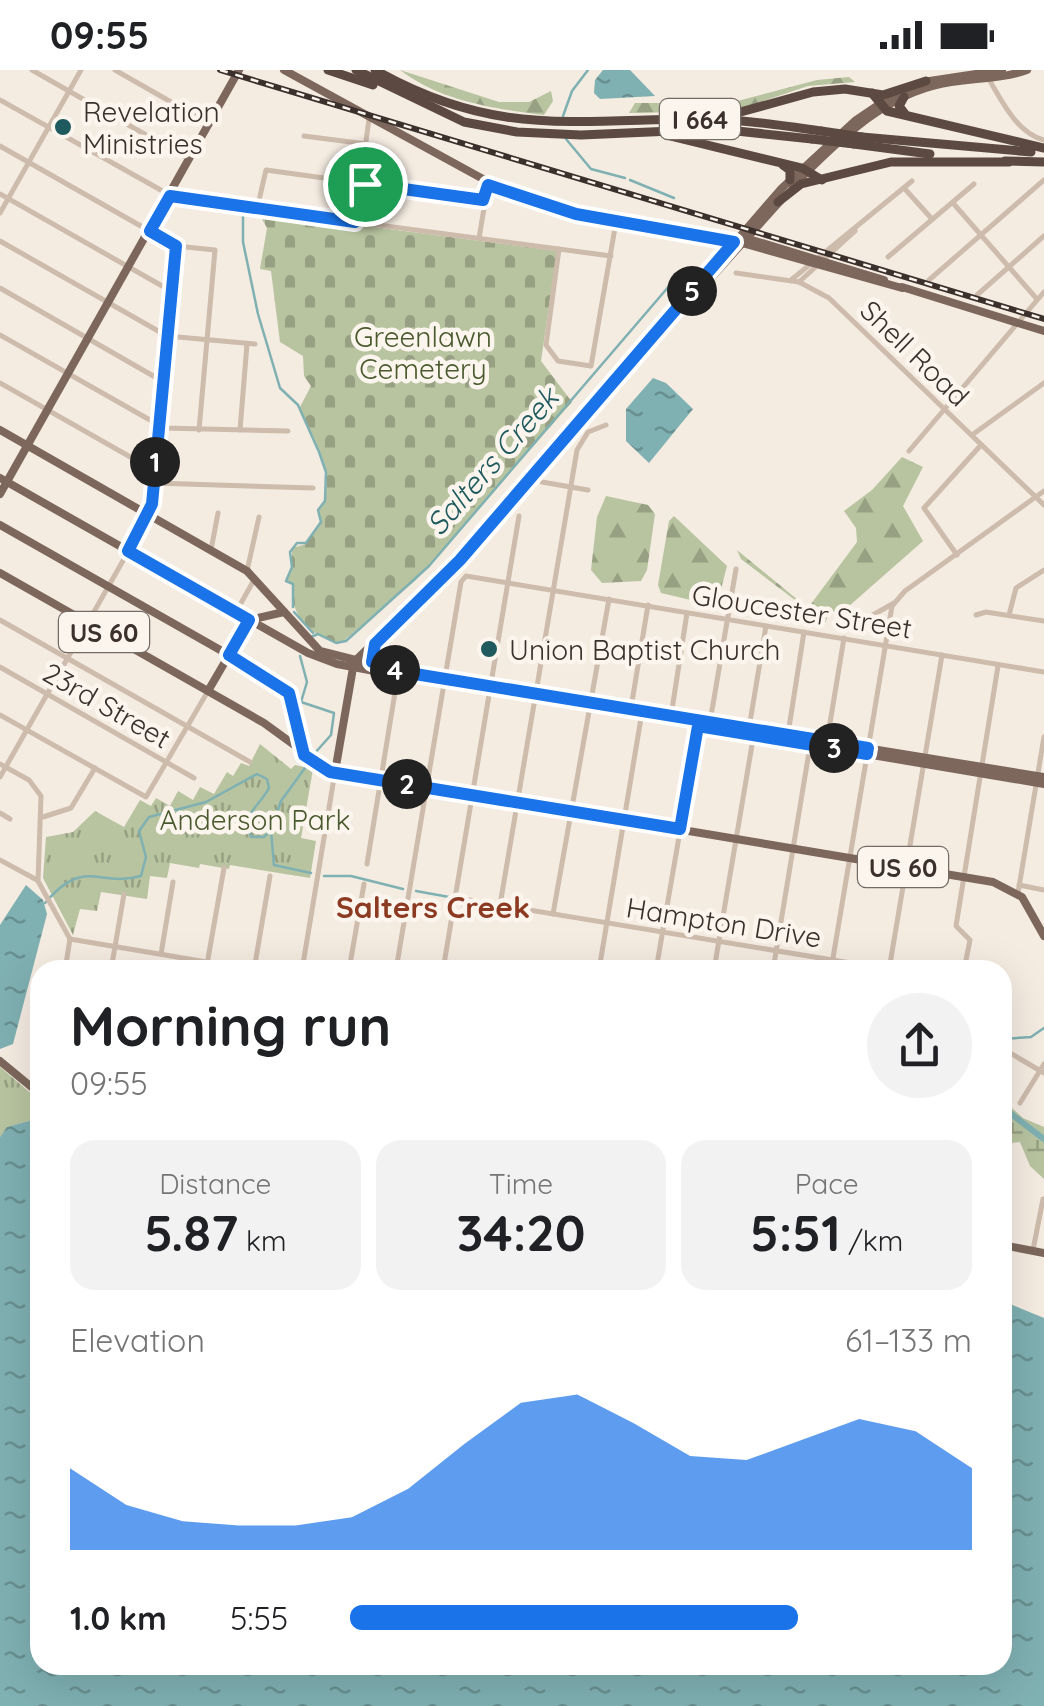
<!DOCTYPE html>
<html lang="en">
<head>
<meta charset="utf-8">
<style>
  :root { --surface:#fff; --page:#f2f2f2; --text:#202124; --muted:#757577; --accent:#1a73e8 }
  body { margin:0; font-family:Quicksand,sans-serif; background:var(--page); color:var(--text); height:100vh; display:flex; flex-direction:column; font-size:38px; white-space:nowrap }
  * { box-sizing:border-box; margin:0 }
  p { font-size:32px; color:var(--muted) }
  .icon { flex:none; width:55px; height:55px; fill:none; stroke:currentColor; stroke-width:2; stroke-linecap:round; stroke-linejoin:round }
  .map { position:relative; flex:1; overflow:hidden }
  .sheet { position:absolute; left:30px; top:890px; width:982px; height:715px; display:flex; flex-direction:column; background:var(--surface); border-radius:30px; box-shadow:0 10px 40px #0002 }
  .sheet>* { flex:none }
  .pin { position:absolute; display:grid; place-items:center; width:85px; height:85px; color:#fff; margin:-42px; border:5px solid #fff; border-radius:50%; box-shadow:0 2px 10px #0007 }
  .km { position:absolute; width:50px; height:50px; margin:-25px; border-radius:50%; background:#222; color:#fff; font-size:28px; line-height:50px; text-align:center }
  .round { display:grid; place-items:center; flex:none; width:105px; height:105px; border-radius:52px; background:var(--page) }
  .head { display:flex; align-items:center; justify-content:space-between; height:170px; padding:0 40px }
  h1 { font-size:55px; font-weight:700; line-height:75px }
  .metrics { display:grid; grid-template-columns:repeat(3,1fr); gap:15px; height:170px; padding:10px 40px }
  .metrics div { display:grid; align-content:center; border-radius:25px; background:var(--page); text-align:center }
  .metrics b { font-size:50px; font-weight:700 }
  .metrics small { font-size:28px; font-weight:400 }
  .metrics p { font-size:28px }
  .chart { height:280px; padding:20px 40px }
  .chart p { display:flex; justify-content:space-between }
  .chart svg { width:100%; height:180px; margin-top:10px; fill:var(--accent); opacity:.7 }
  ul { padding:0 40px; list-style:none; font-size:32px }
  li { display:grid; grid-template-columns:160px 120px 1fr; align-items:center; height:75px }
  li i { height:25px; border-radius:12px; background:var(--accent) }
  .status { display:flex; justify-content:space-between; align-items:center; height:70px; padding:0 50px; background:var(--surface); direction:ltr }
  .status svg { height:28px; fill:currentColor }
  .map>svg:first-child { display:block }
</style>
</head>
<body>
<div class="status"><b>09:55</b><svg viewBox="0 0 49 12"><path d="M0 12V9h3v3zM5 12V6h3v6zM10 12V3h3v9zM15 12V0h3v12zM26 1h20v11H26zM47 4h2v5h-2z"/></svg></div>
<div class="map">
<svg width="1044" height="1636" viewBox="0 0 1044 1636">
  <defs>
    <pattern id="grass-tufts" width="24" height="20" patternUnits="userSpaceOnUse" patternTransform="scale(2.5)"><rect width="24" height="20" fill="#b8c4a0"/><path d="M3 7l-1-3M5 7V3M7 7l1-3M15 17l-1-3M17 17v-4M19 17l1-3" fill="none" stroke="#97a083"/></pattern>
    <pattern id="forest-firs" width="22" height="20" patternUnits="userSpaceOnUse" patternTransform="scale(2.5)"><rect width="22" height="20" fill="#b8c4a0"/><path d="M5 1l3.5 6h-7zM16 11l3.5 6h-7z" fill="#97a083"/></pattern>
    <pattern id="wetland-marsh" width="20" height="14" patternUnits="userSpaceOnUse" patternTransform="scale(2.5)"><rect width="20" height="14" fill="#b8c4a0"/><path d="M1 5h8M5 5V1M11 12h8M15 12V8" fill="none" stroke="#97a083"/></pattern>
    <pattern id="cemetery-stones" width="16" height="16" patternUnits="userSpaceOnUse" patternTransform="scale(2.5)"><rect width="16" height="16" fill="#b8c4a0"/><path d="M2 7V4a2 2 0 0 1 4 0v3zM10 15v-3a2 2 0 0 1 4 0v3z" fill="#97a083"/></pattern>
    <pattern id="water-ripples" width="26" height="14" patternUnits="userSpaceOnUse" patternTransform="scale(2.5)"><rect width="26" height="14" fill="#7fb0b2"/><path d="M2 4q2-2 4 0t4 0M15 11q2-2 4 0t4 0" fill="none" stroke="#699091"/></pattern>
  </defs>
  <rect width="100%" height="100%" fill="#f4ebe1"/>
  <!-- grass -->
  <g fill="url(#grass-tufts)">
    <path d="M260 674 291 699 295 695 313 699 301 768 316 771 310 808 230 795 229 799 200 794 199 798 170 793 167 808 150 806 147 829 101 822 97 841 80 839 73 865 43 808 46 767 73 762 95 741 124 757 140 730 151 736 156 728 170 736 178 721 193 730 200 717 214 724 227 702 233 706 241 693 249 696Z"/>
    <path d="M0 997 40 1031V1048L8 1057 0 1067Z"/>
  </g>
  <!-- forest -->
  <g fill="url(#forest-firs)">
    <path d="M400 0 499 32H529L551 21 553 31 544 45C495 39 440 31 400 0Z"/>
    <path d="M849 7 855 12 808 16 734 41 629 43 635 33H730L817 10Z"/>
    <path d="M902 387 923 397 903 436 923 471 848 537 829 543 825 553 741 489 737 480 804 535 811 534 857 472 856 458 844 441 872 420Z"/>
    <path d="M606 426 648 435 655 444 647 500 641 511 602 513 591 500 597 447Z"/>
    <path d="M674 446 727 496 718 530 708 534 661 523 658 515 669 451Z"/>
  </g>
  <!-- wetland -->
  <path fill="url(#wetland-marsh)" d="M1003 1030 1023 1048 1044 1057V1109L1030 1096 1020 1072 1003 1074Z"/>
  <!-- cemetery -->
  <path fill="url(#cemetery-stones)" d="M258 142 557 181 541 291 572 332 416 510 341 573C311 568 288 544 293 514L286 511 292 497V478L306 474 321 452 318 440C341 412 313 366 299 339L311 316 304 306 303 286 280 272 271 201 260 199 267 158Z"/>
  <!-- water -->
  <g fill="url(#water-ripples)">
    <path d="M603 0H630L655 26 600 29 594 23 595 10Z"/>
    <path d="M653 308 666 313 693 339 649 393 626 371V339Z"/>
    <path d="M26 815 43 830 47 844 13 974 0 979V855Z"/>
    <path d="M40 1048V1595H1002L1003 1231 1044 1248V1636H0V1067L7 1057Z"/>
  </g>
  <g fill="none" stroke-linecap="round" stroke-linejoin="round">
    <!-- stream -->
    <g stroke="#7fb0b2" stroke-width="2.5">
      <path d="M563 46 572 21 588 0"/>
      <path d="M566 69 591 99 625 108"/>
      <path d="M630 110 674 128"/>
      <path d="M243 146V172L258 244 280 318 298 335 319 382 326 402 325 431 318 440 321 452 306 473H297L290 482 292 497 286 511 293 514V537"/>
      <path d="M294 542 313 563"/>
      <path d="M311 567 318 564 336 573 346 571 429 496 682 201"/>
      <path d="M300 586 307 612 301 632 334 643 331 665 314 684"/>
      <path d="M271 761 274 795 311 803"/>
      <path d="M324 806H351L403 819"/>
      <path d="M416 821 449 827"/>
      <path d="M45 833C85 786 97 818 141 806L146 787 139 761 149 747 206 732 257 704 267 709 269 718C260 736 240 744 251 767H264L271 760 281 731 310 691"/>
      <path d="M462 835 490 844"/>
      <path d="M1002 969 1031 967 1044 958"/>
    </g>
    <!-- river -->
    <path stroke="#7fb0b2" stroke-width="6" d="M1002 1037 1044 1069"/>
    <!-- minor -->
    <g stroke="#cdbbac" stroke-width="5">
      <path d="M32 0 190 90"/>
      <path d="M115 0 208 53"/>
      <path d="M987 6C1001 29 1016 63 1044 70"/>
      <path d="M0 30 175 128 611 186"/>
      <path d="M304 66 366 74"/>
      <path d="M0 76 176 176 215 180 199 360"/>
      <path d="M904 118 932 149"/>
      <path d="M0 124 171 221"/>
      <path d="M953 133 1036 228"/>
      <path d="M257 139 266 100 483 130"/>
      <path d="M0 143 81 0"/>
      <path d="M355 152 369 49"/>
      <path d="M479 168 488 115"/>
      <path d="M0 171 167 266 255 274"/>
      <path d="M559 179 546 275 558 291 591 296 616 152"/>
      <path d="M888 187 974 114"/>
      <path d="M736 203 799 212 829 228 1044 435"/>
      <path d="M791 210 912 111"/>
      <path d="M929 210 1044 110"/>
      <path d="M799 212 855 161"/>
      <path d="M0 218 162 311"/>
      <path d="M977 225 1044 166"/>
      <path d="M0 265 164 358 288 361"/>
      <path d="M0 313 155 401"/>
      <path d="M240 360 247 274"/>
      <path d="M972 365 1044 313"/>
      <path d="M909 381 1044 222"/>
      <path d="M542 412 588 420"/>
      <path d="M153 413 313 418"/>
      <path d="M211 480 218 443"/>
      <path d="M957 485 924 438 981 375"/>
      <path d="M247 501 259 447"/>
      <path d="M236 542 254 510"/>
      <path d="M976 545 986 542 1044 551"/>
      <path d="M1009 545 1016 518 1044 500"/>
      <path d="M0 550 250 692"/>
      <path d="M249 550 229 585 287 620 303 682"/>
      <path d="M864 550 894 533"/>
      <path d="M0 597 194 708"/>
      <path d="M630 644 648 535"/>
      <path d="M0 645 146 727 208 621"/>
      <path d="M671 646 687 543"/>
      <path d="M710 652 736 499"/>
      <path d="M788 664 804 562"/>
      <path d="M827 671 844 568"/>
      <path d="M0 694 29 710 41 726 38 811 70 869"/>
      <path d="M0 707 149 445 176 176"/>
      <path d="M0 743 10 749"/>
      <path d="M43 747 71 738 95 698"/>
      <path d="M0 790 37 810"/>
      <path d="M367 794 398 604"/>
      <path d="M1019 815 1044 820"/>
      <path d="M1018 823 1044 667"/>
      <path d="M457 828 893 900"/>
      <path d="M500 835 577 380 588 362 606 355"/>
      <path d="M553 844 609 529"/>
      <path d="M70 869 254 900"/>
      <path d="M161 884 173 812"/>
      <path d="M522 893 525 900"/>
      <path d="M65 900 70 869"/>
      <path d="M111 900 124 824"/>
      <path d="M206 900 224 798"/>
      <path d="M254 900 270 806"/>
      <path d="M302 900 335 702"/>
      <path d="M349 900 364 814"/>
      <path d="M396 900 461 512 466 506 1044 602"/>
      <path d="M443 900 519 446"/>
      <path d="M517 900 522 893"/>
      <path d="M599 900 642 642"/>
      <path d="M656 900 698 657"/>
      <path d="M714 900 753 669 749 658 766 556"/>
      <path d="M773 900 810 676"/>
      <path d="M831 900 892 536 905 521 1044 421"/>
      <path d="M889 900 942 585"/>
      <path d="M964 900 970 870 956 856 998 596"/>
      <path d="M1002 983 1005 980 1044 1003"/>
      <path d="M1020 1033 1044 994"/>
      <path d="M1033 1180 1043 1129"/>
    </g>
    <!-- major -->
    <g stroke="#7d675c" stroke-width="8">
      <path d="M284 0 516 127 577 144 742 173 902 218"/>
      <path d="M923 12 1002 0"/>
      <path d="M793 116C832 76 879 30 933 16 964 7 996 11 1027 0"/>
      <path d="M670 159 752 170 884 210"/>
      <path d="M902 217 1044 261"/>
      <path d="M650 276 781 130"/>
      <path d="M0 360 247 501 320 581 411 604 1044 707"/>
      <path d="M0 408 308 583 337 594 396 605"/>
      <path d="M0 424 239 0"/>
      <path d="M0 455 229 585 208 621"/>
      <path d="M0 503 264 653 330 701 993 812 1022 827 1044 866"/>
      <path d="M249 550 284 542"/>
      <path d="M676 652 1044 714"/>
      <path d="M335 702 354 592 460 490 781 119 856 50 896 23"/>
      <path d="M0 991 40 1024"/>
      <path d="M1002 1175 1044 1183"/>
    </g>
    <!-- highway -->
    <g stroke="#5c4a42" stroke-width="9">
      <path d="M328 0 373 15"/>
      <path d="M356 0 464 52 517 62 581 65 718 59 812 69"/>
      <path d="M375 0C490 65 566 51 690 49 734 48 778 55 821 61"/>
      <path d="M872 23 887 41 1044 78"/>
      <path d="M904 27 899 36 905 44"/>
      <path d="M726 46 813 22 845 19 883 25 926 11"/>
      <path d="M666 65 802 98 822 110"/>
      <path d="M862 67 1031 82"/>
      <path d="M854 74 930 84"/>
      <path d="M1005 91 1044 92"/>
      <path d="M783 95 790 100V110"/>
      <path d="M778 132 801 114 891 92H1009"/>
    </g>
    <!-- rail casing -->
    <g stroke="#3b302b" stroke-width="6">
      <path id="rail" d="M220 0 1044 249"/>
    </g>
    <!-- rail -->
    <use href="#rail" stroke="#fbf5ee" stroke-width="2.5" stroke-dasharray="8" stroke-linecap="butt"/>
    <!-- highway-bridge -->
    <g stroke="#5c4a42" stroke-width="9">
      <path d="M821 61 862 67"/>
      <path d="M812 69 854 74"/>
    </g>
  </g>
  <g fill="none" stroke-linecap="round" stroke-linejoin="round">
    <!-- route casing -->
    <g stroke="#fff" stroke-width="20">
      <path id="route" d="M360 113 483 130 488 115 576 144 734 172 460 490 375 574 372 592 415 604 868 678 867 684 698 656 680 759 330 702 304 685 289 623 229 585 249 550 128 481 152 434 176 176 150 161 170 126 355 152Z"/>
    </g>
    <!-- route -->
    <use href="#route" stroke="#1a73e8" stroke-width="12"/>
  </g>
  <!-- markers -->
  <g fill="#1f5a5e" stroke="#fbf5ee" stroke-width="4">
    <circle cx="63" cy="57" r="10"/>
    <circle cx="489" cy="579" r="10"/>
  </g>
  <g text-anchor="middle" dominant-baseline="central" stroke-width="9" stroke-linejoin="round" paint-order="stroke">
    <!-- shield labels -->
    <g fill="#fbf5ee" stroke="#756b66" stroke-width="2.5">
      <rect x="660" y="29" width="80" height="40" rx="8"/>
      <rect x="59" y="542" width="90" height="40" rx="8"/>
      <rect x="858" y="777" width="90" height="40" rx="8"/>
    </g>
    <g font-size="25" font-weight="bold" fill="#3b302b">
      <text x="700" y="49">I 664</text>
      <text x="104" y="562">US 60</text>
      <text x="903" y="797">US 60</text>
    </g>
    <!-- poi labels -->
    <g font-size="28" fill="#3b302b" stroke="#fbf5ee" text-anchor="start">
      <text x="83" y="41">Revelation<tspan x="83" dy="32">Ministries</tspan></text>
      <text x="509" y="579">Union Baptist Church</text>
    </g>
    <!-- park labels -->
    <g font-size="28" fill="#4a5a2e" stroke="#fbf5ee">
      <text x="423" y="266">Greenlawn<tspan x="423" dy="32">Cemetery</tspan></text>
      <text x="255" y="749">Anderson Park</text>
    </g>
    <!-- street labels -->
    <g font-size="28" fill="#3b302b" stroke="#fbf5ee">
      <text transform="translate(915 283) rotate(44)">Shell Road</text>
      <text transform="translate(802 541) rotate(9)">Gloucester Street</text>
      <text transform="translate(107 635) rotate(30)">23rd Street</text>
      <text transform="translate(724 852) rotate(9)">Hampton Drive</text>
    </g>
    <!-- water labels -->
    <g font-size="30" font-style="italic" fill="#1f5a5e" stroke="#fbf5ee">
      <text transform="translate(492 391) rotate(-49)">Salters Creek</text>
    </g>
    <!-- neighbourhood labels -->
    <g font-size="30" font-weight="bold" fill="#8c3b22" stroke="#fbf5ee">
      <text x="433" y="837">Salters Creek</text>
    </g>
  </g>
</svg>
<div class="pin" style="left:365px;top:114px;background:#1e9e55"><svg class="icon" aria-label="arrive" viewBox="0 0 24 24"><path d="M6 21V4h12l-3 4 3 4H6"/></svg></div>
<b class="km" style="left:155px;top:392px">1</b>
<b class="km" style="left:407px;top:714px">2</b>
<b class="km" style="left:834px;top:678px">3</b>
<b class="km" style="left:395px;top:600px">4</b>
<b class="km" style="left:692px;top:221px">5</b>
<section class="sheet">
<div class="head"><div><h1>Morning run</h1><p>09:55</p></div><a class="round"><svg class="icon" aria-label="share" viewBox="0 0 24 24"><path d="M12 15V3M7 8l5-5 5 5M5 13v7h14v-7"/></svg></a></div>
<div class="metrics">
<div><p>Distance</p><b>5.87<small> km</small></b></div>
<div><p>Time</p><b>34:20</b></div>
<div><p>Pace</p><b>5:51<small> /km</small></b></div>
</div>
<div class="chart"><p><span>Elevation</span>61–133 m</p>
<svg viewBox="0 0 160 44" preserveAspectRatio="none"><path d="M0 44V24L10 33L20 37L30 38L40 38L50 36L60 29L70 18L80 8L90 6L100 13L110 21L120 22L130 17L140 12L150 15L160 24V44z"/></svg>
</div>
<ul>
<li><b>1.0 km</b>5:55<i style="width:72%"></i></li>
</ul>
</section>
</div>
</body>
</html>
